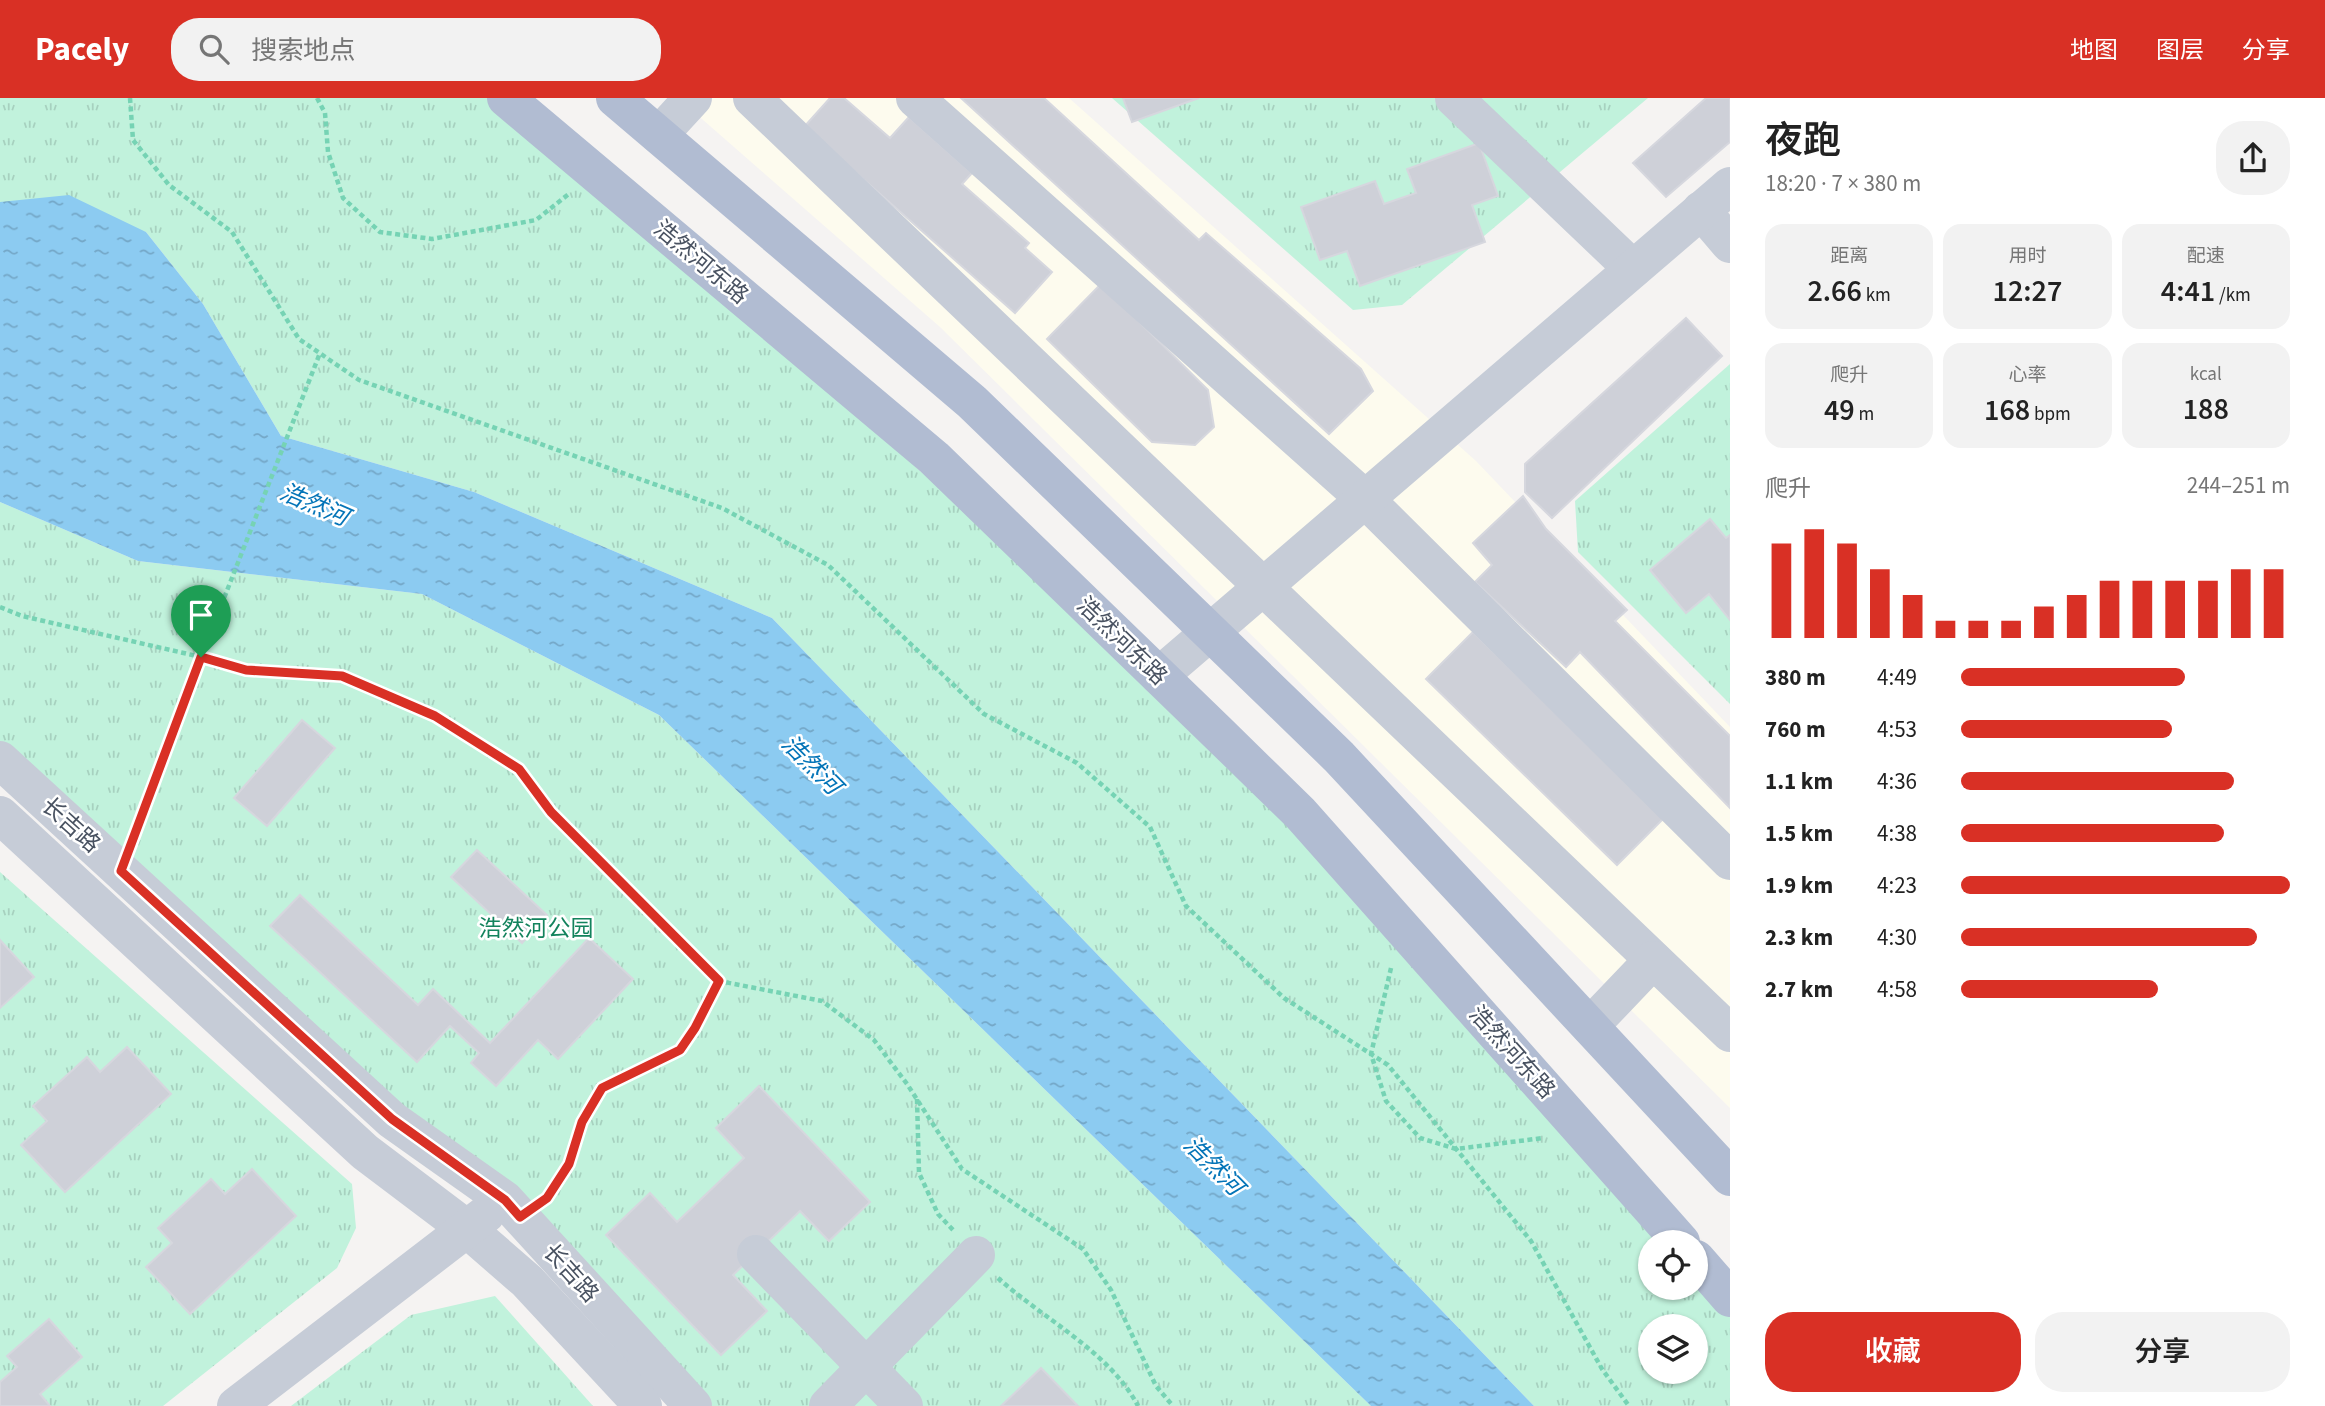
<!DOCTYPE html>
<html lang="zh">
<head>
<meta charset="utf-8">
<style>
  :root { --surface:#fff; --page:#f2f2f2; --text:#222; --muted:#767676; --accent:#d93025 }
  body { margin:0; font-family:"Source Sans 3","Noto Sans SC",sans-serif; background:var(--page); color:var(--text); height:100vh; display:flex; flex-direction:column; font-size:26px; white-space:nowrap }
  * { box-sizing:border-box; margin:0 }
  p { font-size:23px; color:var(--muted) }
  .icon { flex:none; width:38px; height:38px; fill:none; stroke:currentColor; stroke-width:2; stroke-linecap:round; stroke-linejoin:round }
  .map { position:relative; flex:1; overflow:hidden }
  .sheet { display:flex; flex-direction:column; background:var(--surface); width:595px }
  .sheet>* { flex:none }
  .buttons { position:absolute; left:1638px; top:1132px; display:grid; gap:14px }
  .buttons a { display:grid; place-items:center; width:70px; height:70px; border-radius:50%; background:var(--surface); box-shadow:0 2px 5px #0004; font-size:35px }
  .pin { position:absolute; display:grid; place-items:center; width:60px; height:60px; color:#fff; margin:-72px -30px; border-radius:50% 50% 50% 0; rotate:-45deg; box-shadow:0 0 7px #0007 }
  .pin .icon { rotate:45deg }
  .round { display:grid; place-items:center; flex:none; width:74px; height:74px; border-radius:28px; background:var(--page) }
  .overview { display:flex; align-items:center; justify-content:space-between; height:119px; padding:0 35px }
  h1 { font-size:38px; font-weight:600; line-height:52px }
  .stats { display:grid; grid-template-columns:repeat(3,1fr); gap:10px; height:119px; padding:7px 35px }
  .stats div { display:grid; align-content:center; border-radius:18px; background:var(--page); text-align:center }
  .stats b { font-size:30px; font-weight:600 }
  .stats small { font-size:19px; font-weight:400 }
  .stats p { font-size:19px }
  .chart { height:196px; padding:14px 35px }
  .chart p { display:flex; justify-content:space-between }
  .chart svg { width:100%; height:126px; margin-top:7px; stroke:var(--accent); stroke-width:6 }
  .primary-button { display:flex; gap:14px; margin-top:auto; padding:14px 35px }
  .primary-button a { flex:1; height:80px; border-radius:28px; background:var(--accent); color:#fff; font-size:28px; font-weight:600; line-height:80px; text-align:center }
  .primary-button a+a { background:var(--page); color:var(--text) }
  ul { padding:0 35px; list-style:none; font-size:23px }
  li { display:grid; grid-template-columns:112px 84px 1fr; align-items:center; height:52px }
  li i { height:18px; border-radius:9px; background:var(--accent) }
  header { display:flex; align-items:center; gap:42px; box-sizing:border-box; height:98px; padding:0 35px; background:var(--accent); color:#fff }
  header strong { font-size:33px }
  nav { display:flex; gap:38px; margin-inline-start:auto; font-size:24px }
  .search { width:490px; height:63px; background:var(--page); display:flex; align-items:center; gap:18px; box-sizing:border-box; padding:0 24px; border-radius:28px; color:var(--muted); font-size:26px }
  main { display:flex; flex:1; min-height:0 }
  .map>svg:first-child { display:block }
</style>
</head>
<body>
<header>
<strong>Pacely</strong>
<div class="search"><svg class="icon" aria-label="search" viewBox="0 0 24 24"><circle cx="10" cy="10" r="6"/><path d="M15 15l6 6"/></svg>搜索地点</div>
<nav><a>地图</a><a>图层</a><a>分享</a></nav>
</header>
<main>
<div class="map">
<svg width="1730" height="1308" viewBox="0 0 1730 1308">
  <defs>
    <pattern id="grass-tufts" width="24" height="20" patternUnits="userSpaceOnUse" patternTransform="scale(1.75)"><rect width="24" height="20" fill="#c1f2dc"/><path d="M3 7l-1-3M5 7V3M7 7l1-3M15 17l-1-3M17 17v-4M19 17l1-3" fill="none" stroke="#a7d1bf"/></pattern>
    <pattern id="water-ripples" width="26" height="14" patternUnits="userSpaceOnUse" patternTransform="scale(1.75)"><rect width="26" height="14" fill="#8ccbf1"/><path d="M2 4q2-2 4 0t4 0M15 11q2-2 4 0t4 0" fill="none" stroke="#74a7c7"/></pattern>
  </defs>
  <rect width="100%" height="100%" fill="#f5f3f2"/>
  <!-- commercial -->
  <path fill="#fdfbee" d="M678 0H1069L1476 363 1730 629V1010L940 229Z"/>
  <!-- grass -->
  <g fill="url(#grass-tufts)" fill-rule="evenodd">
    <path d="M0 0H506L1300 715 1681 1144H1650V1190H1696L1730 1200V1308H1534L772 520 474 394 281 338 203 206 146 134 0 104ZM1650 1228H1696V1274H1650Z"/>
    <path d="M1112 0H1648L1402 207 1353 212Z"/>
    <path d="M1730 266V606L1578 454 1575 403Z"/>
    <path d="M0 404 138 463 422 496 659 617 1371 1308H693L505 1102 0 662Z"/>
    <path d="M0 774 352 1086 356 1130 337 1170 163 1308H0Z"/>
    <path d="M495 1198 593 1308H291L411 1217Z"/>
  </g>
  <!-- water -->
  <path fill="url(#water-ripples)" d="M69 97 146 134 203 206 281 338 474 394 772 520 1534 1308H1371L659 617 422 496 138 463 0 404V104Z"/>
  <!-- building -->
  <g fill="#ced0d8" stroke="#d6d7de" stroke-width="2">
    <path d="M830 0H844L890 40 909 19 972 75 962 86 1029 145 1025 150 1052 174 1015 215 804 29Z"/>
    <path d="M961 0H1044L1199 142 1206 135 1361 271 1373 293 1329 336Z"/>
    <path d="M1123 0H1199L1132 24Z"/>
    <path d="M1706 0H1730V44L1666 99 1633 65Z"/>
    <path d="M1479 45 1498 98 1472 107 1485 144 1360 188 1347 153 1320 162 1301 109 1375 83 1384 106 1416 95 1407 71Z"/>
    <path d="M1101 186 1208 292 1214 329 1195 347 1152 344 1047 241Z"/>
    <path d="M1686 220 1722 258 1552 420 1525 394V366Z"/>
    <path d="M1523 398 1546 431 1627 512 1615 523 1730 638V710L1580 554 1566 569 1475 484 1492 467 1473 445Z"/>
    <path d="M1710 421 1726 440 1730 437V522L1709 496 1686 515 1650 472Z"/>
    <path d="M1473 534 1664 720 1617 767 1426 581Z"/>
    <path d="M302 622 335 650 267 728 234 700Z"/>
    <path d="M477 752 547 817 522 845 451 779Z"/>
    <path d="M300 797 418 907 433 891 490 945 589 840 633 881 558 961 538 942 496 988 471 965 479 955 450 928 417 964 270 828Z"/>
    <path d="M0 842 34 879 0 910Z"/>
    <path d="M127 949 171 996 65 1094 21 1047 47 1023 33 1008 87 959 100 974Z"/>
    <path d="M759 988 870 1104 829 1143 800 1113 733 1177 767 1213 721 1257 606 1137 650 1095 677 1124 744 1060 716 1030Z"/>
    <path d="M252 1071 296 1118 190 1216 146 1169 172 1145 158 1130 211 1081 225 1096Z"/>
    <path d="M49 1221 82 1259 40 1296 50 1308H0V1284L17 1269 7 1258Z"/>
    <path d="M1041 1270 1078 1308H1001Z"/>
  </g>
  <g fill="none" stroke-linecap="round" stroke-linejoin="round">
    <!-- path -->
    <g stroke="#76d3b4" stroke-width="4.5" stroke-dasharray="5 3.5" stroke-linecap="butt">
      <path d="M130 0 133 42 169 87 232 134 299 241 359 282 722 410 828 467 984 616 1077 665 1150 729 1186 808 1284 900 1388 967 1531 1143 1602 1271 1629 1308"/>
      <path d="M317 0 325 15 328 54 343 100 380 134 432 141 536 122 570 95"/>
      <path d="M0 509 22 518 201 559 246 572 342 578 435 618 518 671 551 714 719 883 822 903 874 942 907 986 962 1071 1083 1151 1111 1192 1156 1288 1173 1308"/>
      <path d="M134 738 201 559 320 255"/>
      <path d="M1391 870 1371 956 1386 1003 1420 1040 1456 1051 1543 1040"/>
      <path d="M917 1001 919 1075 938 1116 954 1133"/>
      <path d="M547 1100 569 1066 582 1024 602 990 680 952 695 930 719 883"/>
      <path d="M998 1180C1042 1220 1110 1254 1138 1308"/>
    </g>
    <!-- minor -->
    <g stroke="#c6ccd7" stroke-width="38">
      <path d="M752 0 1730 935"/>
      <path d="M915 0 1365 401 1730 763"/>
      <path d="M1454 0 1633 171"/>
      <path d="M659 37 693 0"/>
      <path d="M1701 112 1730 146"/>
      <path d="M1159 578 1730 88"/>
      <path d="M0 662 392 1022 505 1102 693 1308"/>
      <path d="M0 717 365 1054 467 1131 527 1183 643 1308"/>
      <path d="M1590 928 1653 862"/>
      <path d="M756 1156 904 1308"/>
      <path d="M236 1308 486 1116"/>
      <path d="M828 1308 976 1157"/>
    </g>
    <!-- major -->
    <g stroke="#b1bcd2" stroke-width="38">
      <path d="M506 0 934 360 1217 634 1300 715 1681 1144"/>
      <path d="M615 0 972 304 1210 534 1339 659 1730 1079"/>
      <path d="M1696 1161 1730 1200"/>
    </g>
  </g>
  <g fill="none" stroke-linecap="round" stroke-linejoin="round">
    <!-- route casing -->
    <g stroke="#fff" stroke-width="14">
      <path id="route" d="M201 559 246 572 342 578 435 618 519 671 551 714 719 883 695 930 680 952 602 990 582 1024 569 1066 547 1100 520 1119 505 1102 392 1021 121 773Z"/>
    </g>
    <!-- route -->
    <use href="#route" stroke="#d93025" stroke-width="9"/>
  </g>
  <g text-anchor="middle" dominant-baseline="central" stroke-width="5" stroke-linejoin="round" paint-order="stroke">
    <!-- street labels -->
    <g font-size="23" fill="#495261" stroke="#fff">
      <text transform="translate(701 164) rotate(40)">浩然河东路</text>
      <text transform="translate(1122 543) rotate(44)">浩然河东路</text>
      <text transform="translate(71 727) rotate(42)">长吉路</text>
      <text transform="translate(1512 954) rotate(48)">浩然河东路</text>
      <text transform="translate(571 1175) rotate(48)">长吉路</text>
    </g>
    <!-- park labels -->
    <g font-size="23" fill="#13835d" stroke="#fff">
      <text x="536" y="830">浩然河公园</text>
    </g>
    <!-- water labels -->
    <g font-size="24" font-style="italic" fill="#0575b8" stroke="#fff">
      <text transform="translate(314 407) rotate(23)">浩然河</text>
      <text transform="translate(811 667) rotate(45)">浩然河</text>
      <text transform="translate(1213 1068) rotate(45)">浩然河</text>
    </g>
  </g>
</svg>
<div class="buttons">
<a><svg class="icon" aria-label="locate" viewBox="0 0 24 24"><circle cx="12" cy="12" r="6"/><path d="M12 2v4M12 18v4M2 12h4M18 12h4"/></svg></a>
<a><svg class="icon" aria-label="layers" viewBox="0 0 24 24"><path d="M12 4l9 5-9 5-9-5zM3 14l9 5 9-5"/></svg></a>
</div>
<div class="pin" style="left:201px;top:559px;background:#1e9e55"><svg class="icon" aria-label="arrive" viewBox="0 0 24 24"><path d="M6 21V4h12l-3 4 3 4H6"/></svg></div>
</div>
<section class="sheet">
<div class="overview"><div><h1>夜跑</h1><p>18:20 · 7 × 380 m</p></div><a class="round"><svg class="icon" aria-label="share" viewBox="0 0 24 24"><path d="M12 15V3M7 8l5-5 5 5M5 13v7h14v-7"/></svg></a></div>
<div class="stats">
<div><p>距离</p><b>2.66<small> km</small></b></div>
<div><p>用时</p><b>12:27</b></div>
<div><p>配速</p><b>4:41<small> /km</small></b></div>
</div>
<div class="stats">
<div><p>爬升</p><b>49<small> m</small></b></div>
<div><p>心率</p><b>168<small> bpm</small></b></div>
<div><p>kcal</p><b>188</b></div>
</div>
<div class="chart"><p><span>爬升</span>244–251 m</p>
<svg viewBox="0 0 160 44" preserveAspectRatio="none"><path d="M5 44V11M15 44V6M25 44V11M35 44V20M45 44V29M55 44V38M65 44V38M75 44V38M85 44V33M95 44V29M105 44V24M115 44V24M125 44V24M135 44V24M145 44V20M155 44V20"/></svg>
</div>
<ul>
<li><b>380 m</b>4:49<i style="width:68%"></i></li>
<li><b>760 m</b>4:53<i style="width:64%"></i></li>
<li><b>1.1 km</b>4:36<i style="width:83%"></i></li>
<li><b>1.5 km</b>4:38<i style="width:80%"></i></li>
<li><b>1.9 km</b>4:23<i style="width:100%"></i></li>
<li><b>2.3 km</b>4:30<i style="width:90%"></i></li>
<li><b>2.7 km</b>4:58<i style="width:60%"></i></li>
</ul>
<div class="primary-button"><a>收藏</a><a>分享</a></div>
</section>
</main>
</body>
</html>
